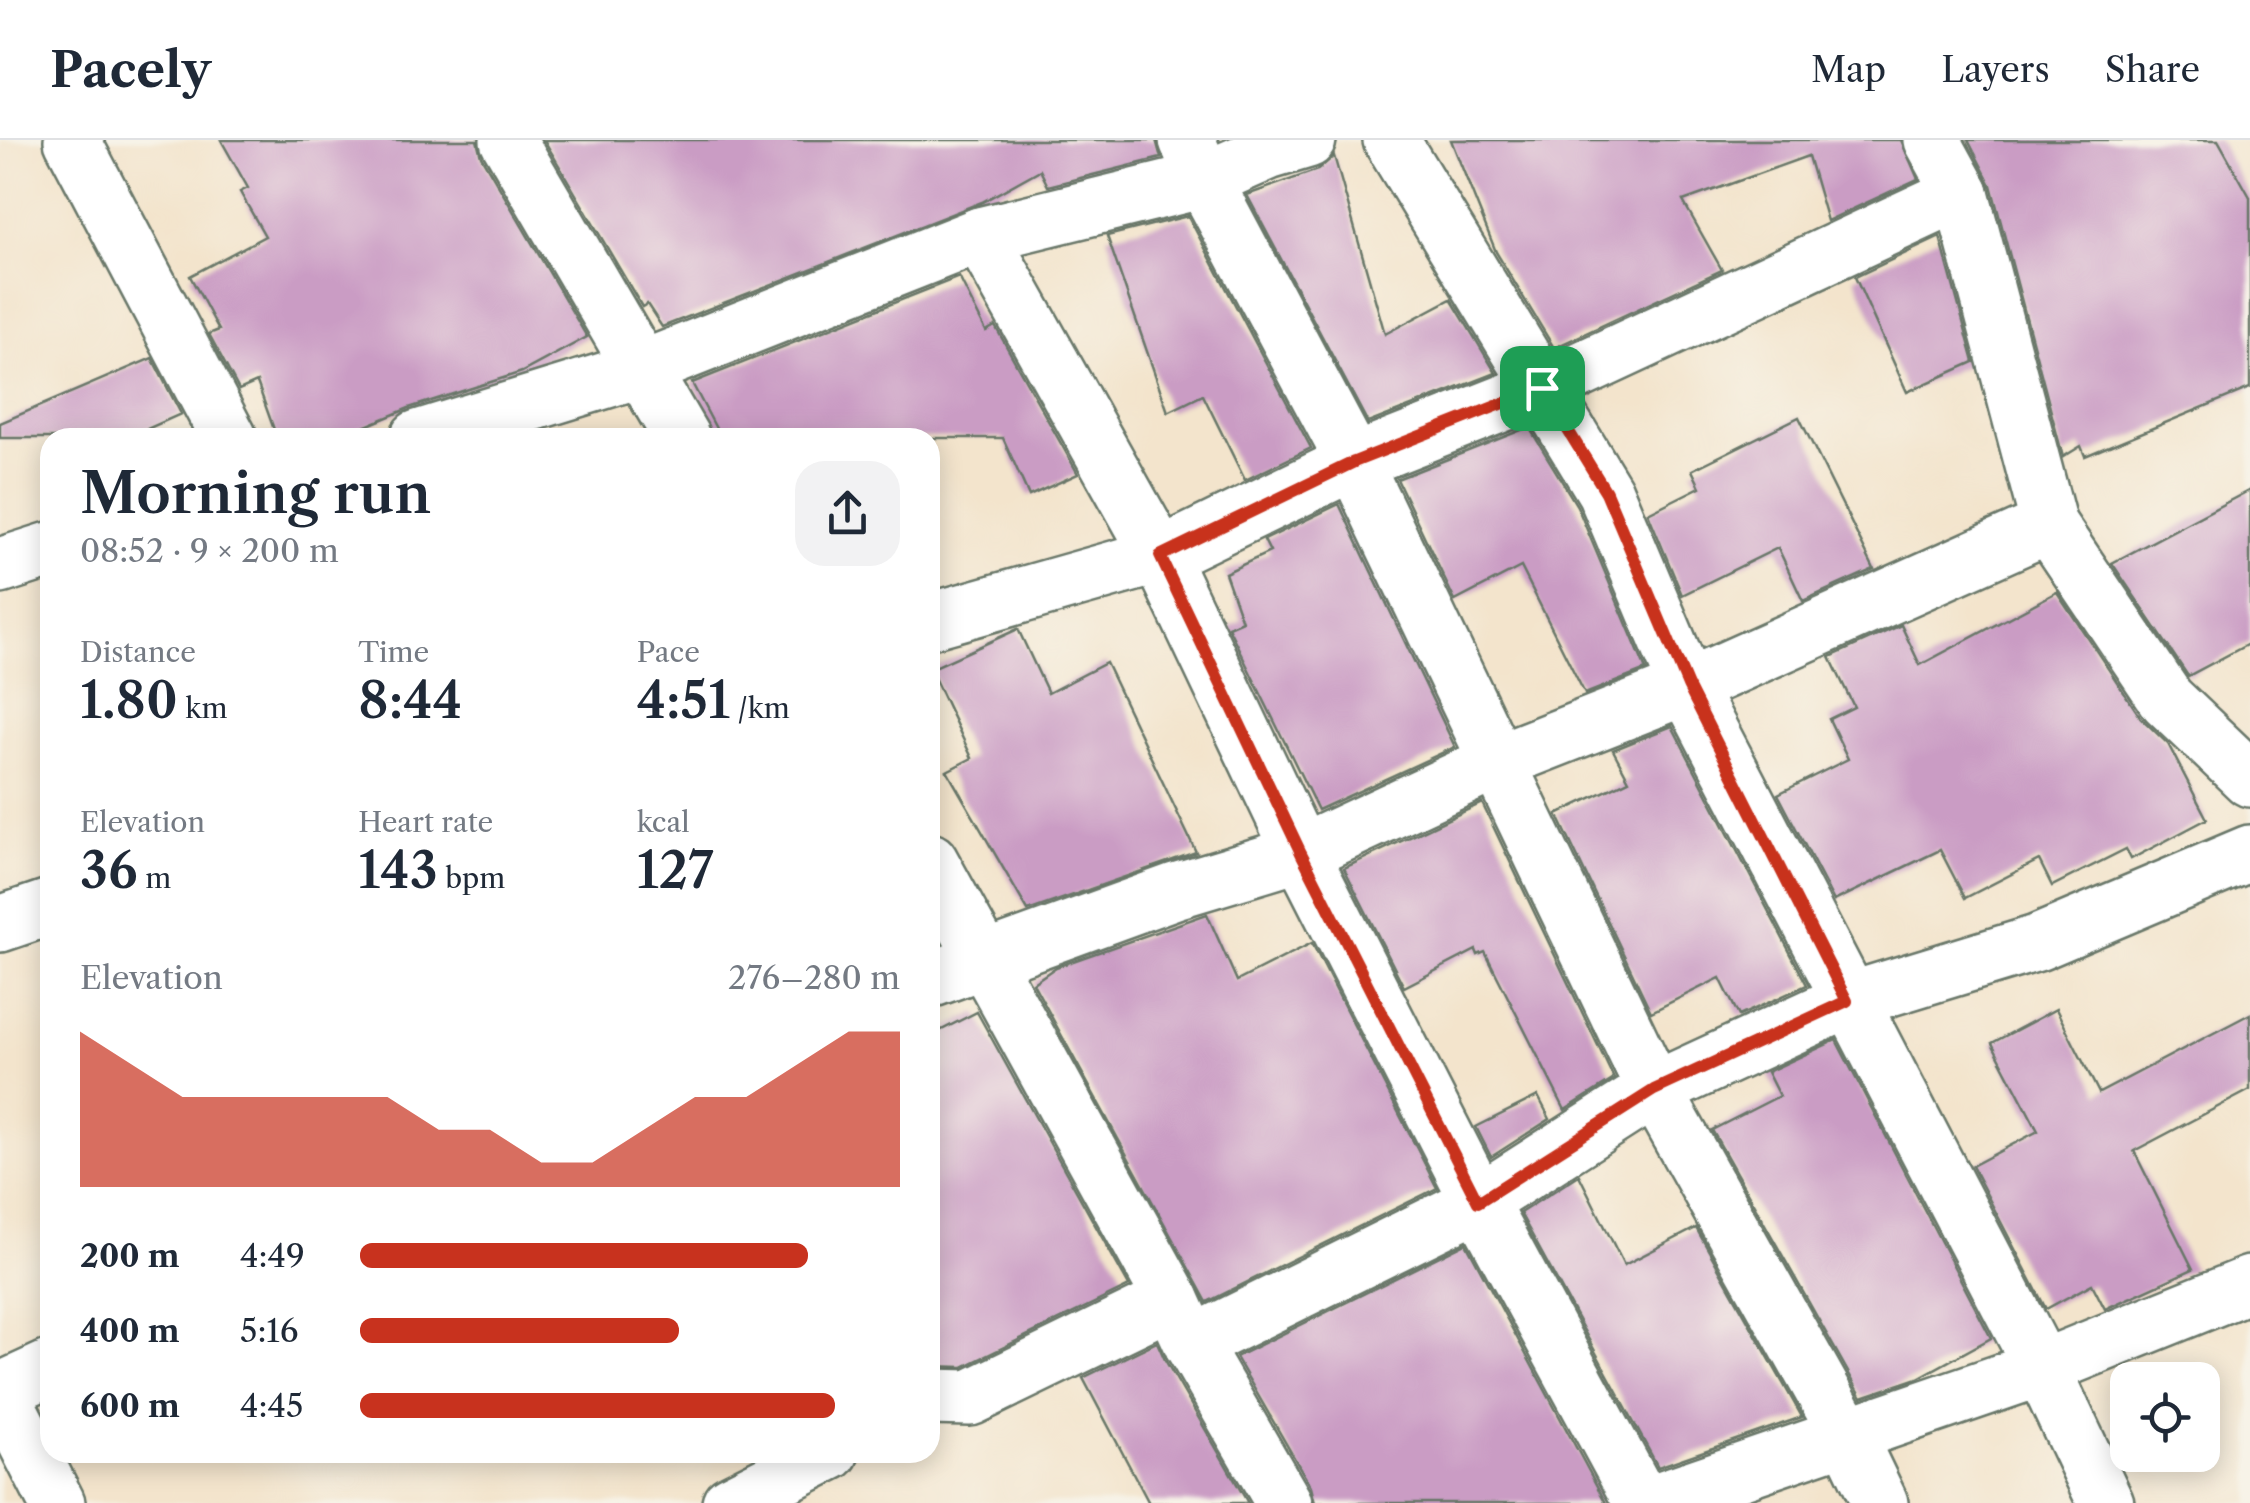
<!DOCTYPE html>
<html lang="en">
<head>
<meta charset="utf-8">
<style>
  :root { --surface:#fff; --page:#f2f2f3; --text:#1f2937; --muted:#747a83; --line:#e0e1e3; --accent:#c8321e }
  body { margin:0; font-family:"Libre Caslon Text",serif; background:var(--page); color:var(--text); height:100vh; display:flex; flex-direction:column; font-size:38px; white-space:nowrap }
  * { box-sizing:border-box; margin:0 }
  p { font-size:32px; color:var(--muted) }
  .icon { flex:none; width:55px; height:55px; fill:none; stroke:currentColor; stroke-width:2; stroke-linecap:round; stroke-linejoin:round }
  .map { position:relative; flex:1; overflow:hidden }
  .panel { position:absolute; left:40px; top:288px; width:900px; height:1035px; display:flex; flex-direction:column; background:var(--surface); border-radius:30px; box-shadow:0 5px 25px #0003 }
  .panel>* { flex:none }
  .controls { position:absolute; left:2110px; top:1222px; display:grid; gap:20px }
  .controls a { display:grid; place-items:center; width:110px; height:110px; border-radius:20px; background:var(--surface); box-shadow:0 5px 25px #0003; font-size:50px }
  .pin { position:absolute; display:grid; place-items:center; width:85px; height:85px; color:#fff; margin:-42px; border-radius:20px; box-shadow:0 5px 15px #0006 }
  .round { display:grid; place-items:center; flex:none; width:105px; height:105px; border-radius:30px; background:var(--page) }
  .head { display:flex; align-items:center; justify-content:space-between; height:170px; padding:0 40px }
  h1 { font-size:55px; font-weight:600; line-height:75px }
  .figures { display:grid; grid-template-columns:repeat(3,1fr); gap:15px; height:170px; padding:10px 40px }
  .figures div { display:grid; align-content:center }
  .figures b { font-size:50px; font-weight:600 }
  .figures small { font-size:28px; font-weight:400 }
  .figures p { font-size:28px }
  .chart { height:280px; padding:20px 40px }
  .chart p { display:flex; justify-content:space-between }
  .chart svg { width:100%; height:180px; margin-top:10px; fill:var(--accent); opacity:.7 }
  ul { padding:0 40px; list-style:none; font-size:32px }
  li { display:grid; grid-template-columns:160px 120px 1fr; align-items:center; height:75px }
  li i { height:25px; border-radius:12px; background:var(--accent) }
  header { display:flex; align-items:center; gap:60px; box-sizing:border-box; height:140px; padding:0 50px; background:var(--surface); border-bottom:2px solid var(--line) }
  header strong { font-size:48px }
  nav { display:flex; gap:55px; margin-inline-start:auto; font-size:35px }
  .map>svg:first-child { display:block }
</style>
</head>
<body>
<header>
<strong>Pacely</strong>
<nav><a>Map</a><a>Layers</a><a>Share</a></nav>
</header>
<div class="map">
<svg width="2250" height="1363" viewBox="0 0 2250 1363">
  <rect width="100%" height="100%" fill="#f7f3e8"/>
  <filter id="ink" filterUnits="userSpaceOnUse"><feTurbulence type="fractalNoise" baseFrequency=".01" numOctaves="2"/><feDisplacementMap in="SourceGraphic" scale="20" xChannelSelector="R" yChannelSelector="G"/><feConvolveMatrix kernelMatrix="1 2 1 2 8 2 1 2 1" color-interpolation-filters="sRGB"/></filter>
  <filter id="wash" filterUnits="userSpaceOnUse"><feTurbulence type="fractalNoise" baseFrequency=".0048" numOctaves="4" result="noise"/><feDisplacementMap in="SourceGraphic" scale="40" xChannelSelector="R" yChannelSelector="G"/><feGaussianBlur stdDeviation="2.25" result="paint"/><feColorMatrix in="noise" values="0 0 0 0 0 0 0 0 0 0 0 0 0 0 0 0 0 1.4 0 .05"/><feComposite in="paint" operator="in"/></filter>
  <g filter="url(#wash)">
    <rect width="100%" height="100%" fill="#f3e4cc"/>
    <g id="blocks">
      <!-- building -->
      <g fill="#ca9cc4">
        <path d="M221 0H477L481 16 587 197 522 232 409 268 337 298H277L257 242 239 250 209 194 219 190 190 136 265 96 240 52 248 48Z"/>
        <path d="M544 0H1156L1161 18 1048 46 1040 30 982 62 662 187 647 164 642 167Z"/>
        <path d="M1451 0H1901L1918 39 1827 81 1808 16 1683 61 1722 130 1554 208 1496 112Z"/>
        <path d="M1968 0H2218L2250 57V248L2085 316 2081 306 2063 317 1991 45Z"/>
        <path d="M1334 16 1385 194 1451 159 1496 233 1368 283 1247 55 1318 30Z"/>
        <path d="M1188 76 1311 308 1245 340 1203 255 1168 272 1107 96Z"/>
        <path d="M1940 97 1974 222 1907 252 1855 137Z"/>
        <path d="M959 137 986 191 995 186 1078 334 1029 356 1003 298H721L692 243Z"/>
        <path d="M152 218 181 274 127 298H0V283Z"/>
        <path d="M1799 277 1874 429 1803 461 1778 408 1682 455 1648 373 1700 347 1692 330Z"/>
        <path d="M1529 287 1577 366 1646 530 1585 554 1521 427 1455 461 1397 339Z"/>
        <path d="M2250 350V503L2188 536 2112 423Z"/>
        <path d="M1339 364 1455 607 1318 670 1228 487 1242 481 1225 433 1270 412 1264 400Z"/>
        <path d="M2057 452 2141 578 2168 604 2207 679 2131 719 2126 709 2052 746 2039 720 1965 758 1940 710 1834 761 1778 654 1848 619 1829 579 1854 567 1830 517 1901 485 1920 525Z"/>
        <path d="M1018 489 1048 553 1106 523 1196 712 1028 771 947 631 972 618 930 529Z"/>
        <path d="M1672 586 1807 845 1739 876 1720 838 1651 872 1557 674 1629 640 1613 610Z"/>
        <path d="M1482 663 1614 939 1565 970 1485 812 1478 815 1476 810 1404 847 1344 728Z"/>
        <path d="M1207 774 1237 841 1312 803 1437 1048 1207 1162 1033 843 1056 827Z"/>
        <path d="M2056 869 2099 953 2250 874V950L2134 1011 2193 1129 2105 1169 2092 1144 2046 1169 1972 1026 2038 991 1992 903Z"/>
        <path d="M977 872 1129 1146 963 1227 930 1226V896Z"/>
        <path d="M1836 900 1991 1198 1918 1238 1862 1257 1712 990 1779 956 1767 932Z"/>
        <path d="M1538 956 1550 979 1491 1017 1476 987Z"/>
        <path d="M1579 1035 1624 1125 1696 1088 1802 1277 1658 1327 1520 1073Z"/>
        <path d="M1466 1103 1606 1363H1315L1311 1347 1236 1217Z"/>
        <path d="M1157 1202 1165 1220 1248 1363H1149L1083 1238Z"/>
      </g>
    </g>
  </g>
  <g filter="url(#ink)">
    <use href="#blocks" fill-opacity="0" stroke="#697769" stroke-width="2.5"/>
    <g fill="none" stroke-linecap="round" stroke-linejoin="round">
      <!-- street casing -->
      <g stroke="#697769" stroke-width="60">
        <g id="street">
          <path d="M72 0 229 298"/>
          <path d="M508 0 682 298"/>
          <path d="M1187 0 1204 40 1354 322 1654 950 1847 1294 1880 1363"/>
          <path d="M1391 0 1605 352 1687 547 2042 1228 2106 1363"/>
          <path d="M1932 0 1961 53 2049 385 2167 560 2250 639"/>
          <path d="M980 95 1160 416 1301 713 1479 1062 1642 1363"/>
          <path d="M418 298 639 230 980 95 1204 40 1268 12 1308 0"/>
          <path d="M0 426 50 410"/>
          <path d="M930 481 1160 416 1354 322 1542 248 1961 53"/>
          <path d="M930 721 1172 1160 1192 1204 1284 1363"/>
          <path d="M0 784 50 767"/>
          <path d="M930 840 1175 751 1301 713 1494 623 1687 547 2049 385"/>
          <path d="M1192 1204 1479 1062 1654 950 1847 861 2037 803 2250 713"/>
          <path d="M0 1251 57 1363"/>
          <path d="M0 1251 50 1228"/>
          <path d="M930 1257 970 1258 1172 1160"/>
          <path d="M730 1363 831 1312"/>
          <path d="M1649 1363 2042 1228 2250 1144"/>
        </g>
      </g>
      <!-- street -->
      <use href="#street" stroke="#fff" stroke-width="55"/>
    </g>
  </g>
  <g fill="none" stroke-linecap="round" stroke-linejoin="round" filter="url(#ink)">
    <!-- route casing -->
    <g stroke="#fff" stroke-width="20">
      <path id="route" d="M1542 248 1606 352 1688 546 1847 861 1654 950 1478 1062 1301 713 1160 416 1354 322Z"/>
    </g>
    <!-- route -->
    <use href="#route" stroke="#c8321e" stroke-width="12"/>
  </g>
</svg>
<div class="controls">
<a><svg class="icon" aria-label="locate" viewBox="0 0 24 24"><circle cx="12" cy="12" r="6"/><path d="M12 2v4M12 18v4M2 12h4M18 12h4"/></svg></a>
</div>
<div class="pin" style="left:1542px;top:248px;background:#1e9e55"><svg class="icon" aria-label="arrive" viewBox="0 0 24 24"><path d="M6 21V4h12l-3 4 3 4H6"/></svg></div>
<section class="panel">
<div class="head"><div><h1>Morning run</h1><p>08:52 · 9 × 200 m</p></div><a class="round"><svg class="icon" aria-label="share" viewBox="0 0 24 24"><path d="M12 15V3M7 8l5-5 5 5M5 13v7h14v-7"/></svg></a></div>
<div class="figures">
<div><p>Distance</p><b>1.80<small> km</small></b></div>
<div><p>Time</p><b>8:44</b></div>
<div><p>Pace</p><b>4:51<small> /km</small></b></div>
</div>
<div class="figures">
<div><p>Elevation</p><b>36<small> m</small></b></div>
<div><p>Heart rate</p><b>143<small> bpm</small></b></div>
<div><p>kcal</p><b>127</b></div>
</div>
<div class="chart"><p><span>Elevation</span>276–280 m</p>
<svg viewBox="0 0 160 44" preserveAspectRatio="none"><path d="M0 44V6L10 14L20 22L30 22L40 22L50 22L60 22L70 30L80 30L90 38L100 38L110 30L120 22L130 22L140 14L150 6L160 6V44z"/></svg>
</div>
<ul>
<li><b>200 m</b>4:49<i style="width:83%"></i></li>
<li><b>400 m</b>5:16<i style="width:59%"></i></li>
<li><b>600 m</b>4:45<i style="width:88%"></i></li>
</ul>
</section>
</div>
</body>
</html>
